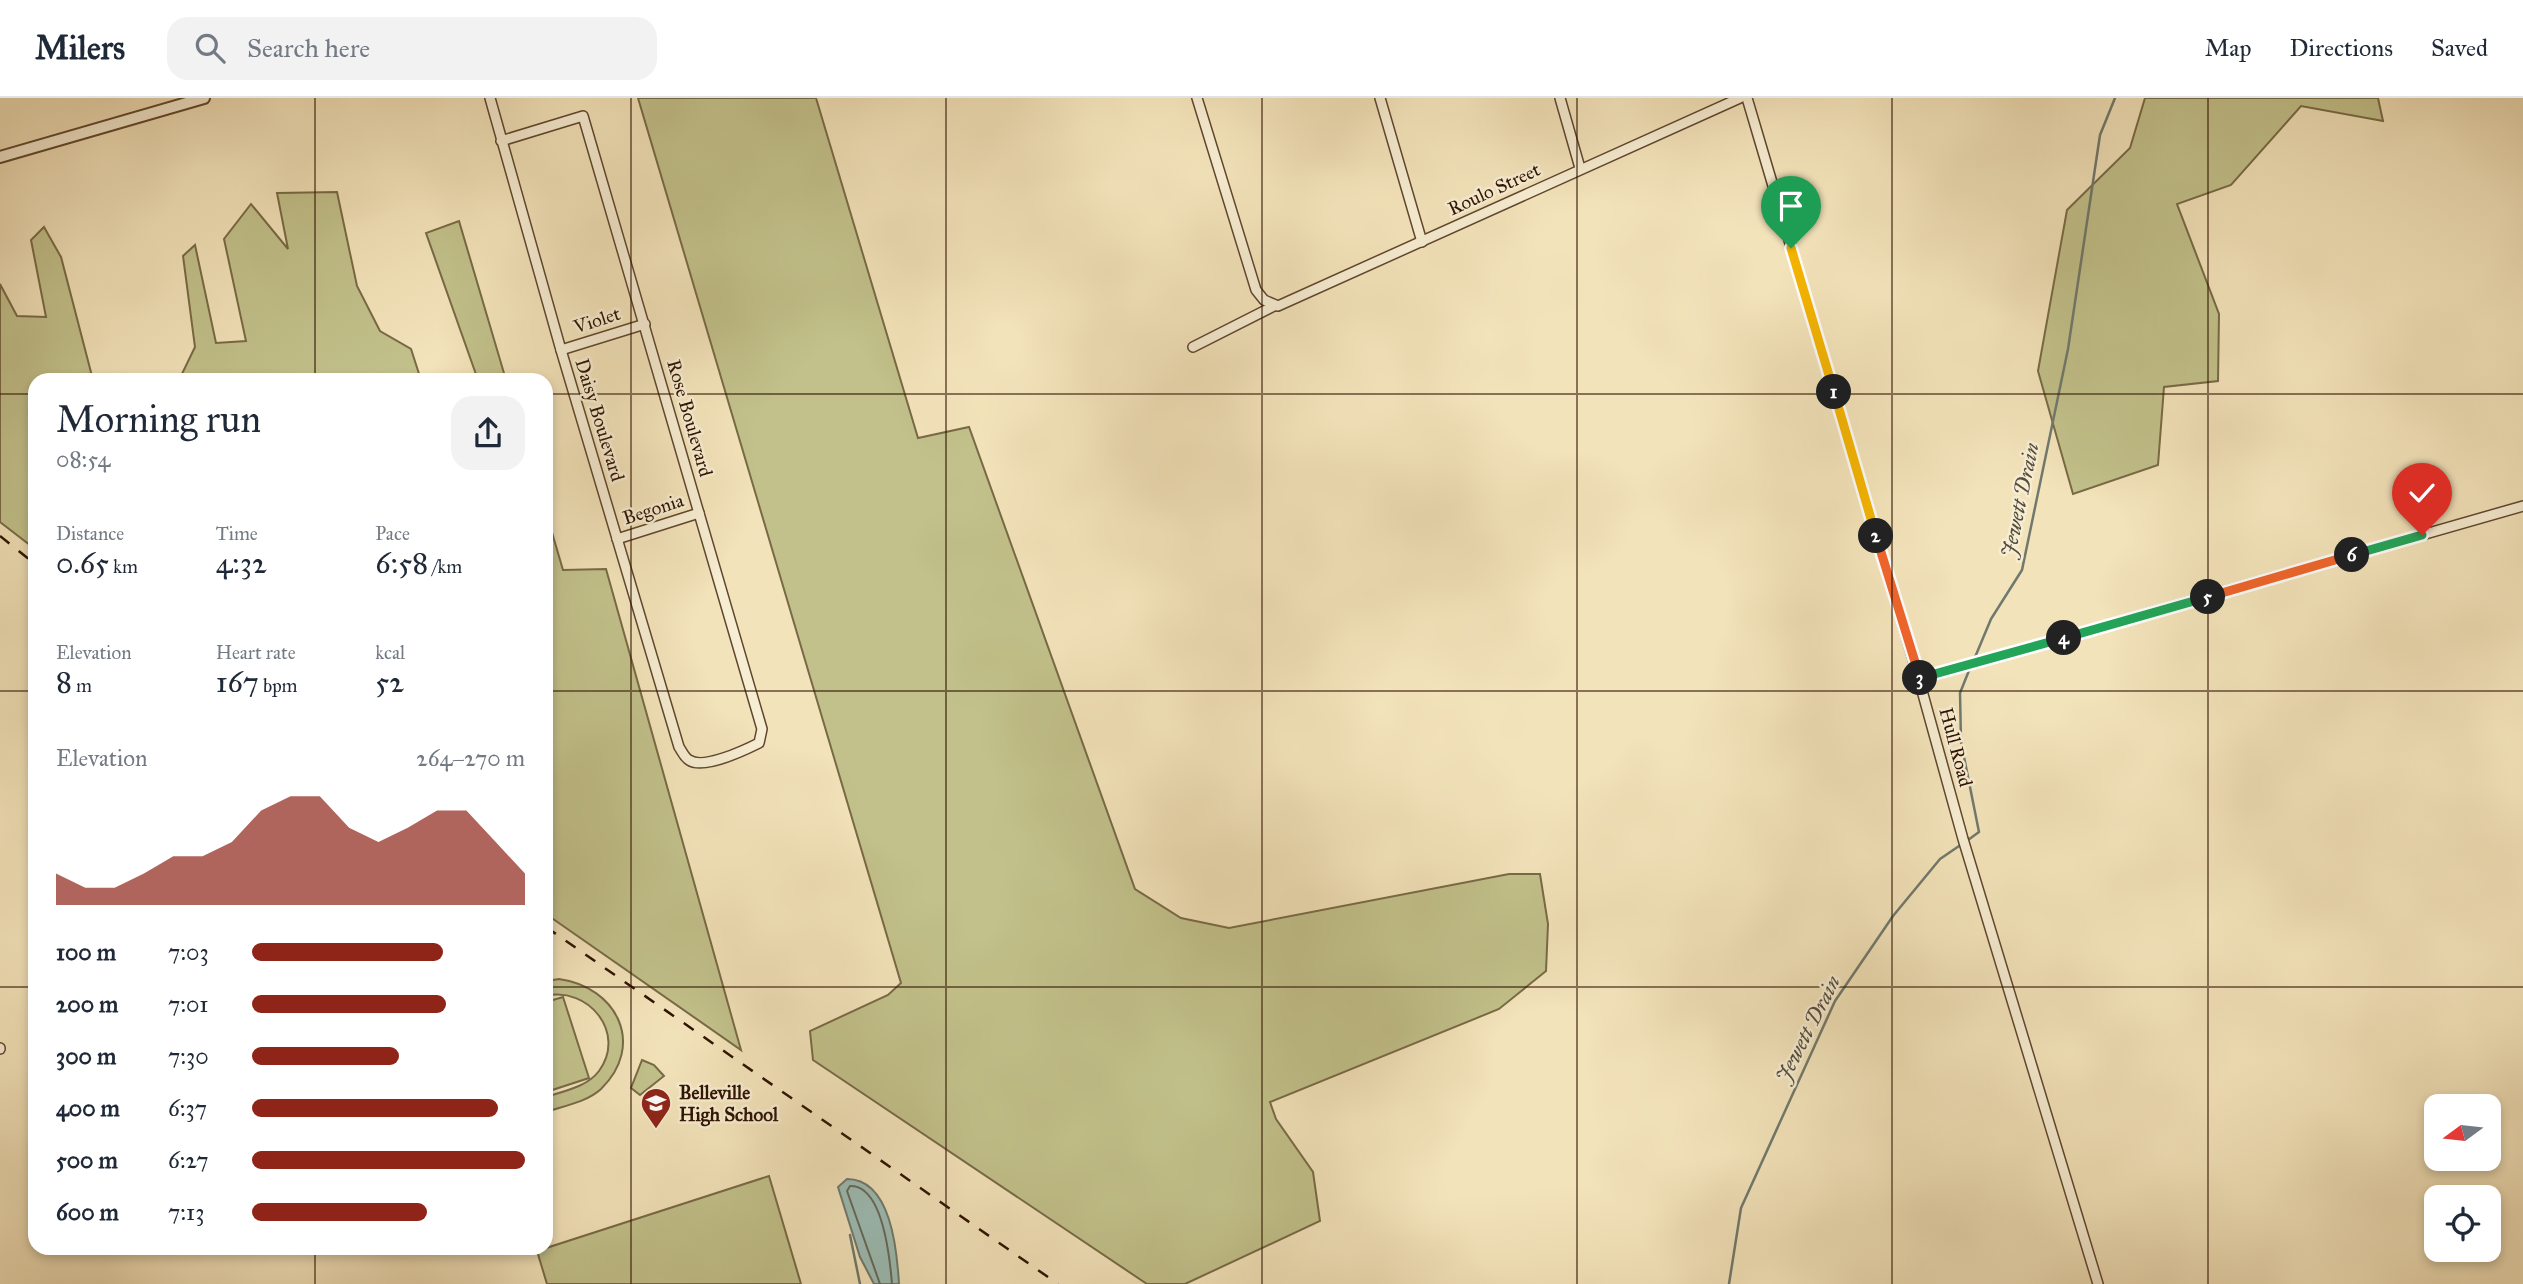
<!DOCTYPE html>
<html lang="en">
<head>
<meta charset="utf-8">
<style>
  :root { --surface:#fff; --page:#f2f2f3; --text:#1f2937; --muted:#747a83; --line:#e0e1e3; --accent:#8f2418 }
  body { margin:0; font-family:"IM FELL Great Primer",serif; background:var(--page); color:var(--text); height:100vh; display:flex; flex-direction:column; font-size:26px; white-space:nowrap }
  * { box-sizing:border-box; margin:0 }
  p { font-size:23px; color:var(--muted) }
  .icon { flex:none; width:38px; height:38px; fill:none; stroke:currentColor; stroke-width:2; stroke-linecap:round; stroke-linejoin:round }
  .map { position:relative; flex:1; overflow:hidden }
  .side { position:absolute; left:28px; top:275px; width:525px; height:882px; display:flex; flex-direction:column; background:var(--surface); border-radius:21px; box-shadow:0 4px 10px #0003 }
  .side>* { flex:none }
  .needle { width:46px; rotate:255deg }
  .controls { position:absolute; left:2424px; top:996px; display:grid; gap:14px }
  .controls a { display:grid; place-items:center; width:77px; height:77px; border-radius:14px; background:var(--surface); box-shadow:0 4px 10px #0003; font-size:35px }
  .pin { position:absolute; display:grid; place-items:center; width:60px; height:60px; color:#fff; margin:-72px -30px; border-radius:50% 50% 50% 0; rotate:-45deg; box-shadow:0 0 7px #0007 }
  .pin .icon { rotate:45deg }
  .km { position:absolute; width:35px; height:35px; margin:-18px; border-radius:50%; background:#222; color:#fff; font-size:19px; line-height:35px; text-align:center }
  .round { display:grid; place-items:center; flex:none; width:74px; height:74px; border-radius:21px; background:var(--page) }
  .overview { display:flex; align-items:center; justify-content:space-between; height:119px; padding:0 28px }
  h1 { font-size:38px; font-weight:600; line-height:52px }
  .stats { display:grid; grid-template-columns:repeat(3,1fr); gap:10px; height:119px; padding:7px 28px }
  .stats div { display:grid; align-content:center }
  .stats b { font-size:30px; font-weight:600 }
  .stats small { font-size:19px; font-weight:400 }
  .stats p { font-size:19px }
  .chart { height:196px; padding:14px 28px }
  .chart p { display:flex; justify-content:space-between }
  .chart svg { width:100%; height:126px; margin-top:7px; fill:var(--accent); opacity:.7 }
  ul { padding:0 28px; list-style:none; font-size:23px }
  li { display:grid; grid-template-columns:112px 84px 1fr; align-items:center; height:52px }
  li i { height:18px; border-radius:9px; background:var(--accent) }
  header { display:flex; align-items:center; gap:42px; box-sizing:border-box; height:98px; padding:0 35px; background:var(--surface); border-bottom:2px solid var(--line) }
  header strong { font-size:33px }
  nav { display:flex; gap:38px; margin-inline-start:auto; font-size:24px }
  .search { width:490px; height:63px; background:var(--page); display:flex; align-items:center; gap:18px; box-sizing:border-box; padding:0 24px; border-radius:21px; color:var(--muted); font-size:26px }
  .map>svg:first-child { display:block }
</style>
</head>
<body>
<header>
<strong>Milers</strong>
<div class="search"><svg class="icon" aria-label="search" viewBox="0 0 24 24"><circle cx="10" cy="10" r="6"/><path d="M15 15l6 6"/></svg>Search here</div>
<nav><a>Map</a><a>Directions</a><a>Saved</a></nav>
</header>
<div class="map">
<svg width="2523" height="1186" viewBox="0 0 2523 1186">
  <rect width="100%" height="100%" fill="#f3e3ba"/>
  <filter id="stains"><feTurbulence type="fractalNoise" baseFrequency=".00286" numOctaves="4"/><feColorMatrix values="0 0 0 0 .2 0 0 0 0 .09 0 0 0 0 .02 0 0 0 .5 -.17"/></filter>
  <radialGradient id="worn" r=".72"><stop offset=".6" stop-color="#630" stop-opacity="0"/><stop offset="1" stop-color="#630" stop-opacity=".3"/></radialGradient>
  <!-- green -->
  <g fill="#c2c18b" stroke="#786a46" stroke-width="2">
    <path d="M638 0H816L918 340 969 329 1135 791 1181 820 1229 830 1509 776H1540L1548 826 1546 873 1499 911 1270 1004 1276 1021 1313 1074 1320 1123 1185 1186H1147L813 962 810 933 888 897 901 885Z"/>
    <path d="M2145 0H2378L2383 23 2301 8 2231 87 2177 106 2219 216 2218 283 2164 289 2158 367 2073 396 2038 273 2067 112 2130 50Z"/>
    <path d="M337 94 357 188 380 233 411 251 421 282H179L195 249 183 158 195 147 216 245 246 243 224 141 251 106 288 151 277 95Z"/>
    <path d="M459 123 506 282H478L426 135Z"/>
    <path d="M44 129 61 159 93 282H35V451L0 424V186L17 218 46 219 31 142Z"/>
    <path d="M546 414 563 472 606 471 741 952 546 816Z"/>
    <path d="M559 881C617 889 646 947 601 991 587 1004 564 1008 546 1014V999C564 993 587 989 599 973 627 935 588 888 546 898V883Z"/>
    <path d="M563 899 589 980 546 994V904Z"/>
    <path d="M642 962 654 967 664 978 640 997 631 990Z"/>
    <path d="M769 1078 801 1186H547L537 1153Z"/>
  </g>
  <!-- water -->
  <path fill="#9cbdb5" stroke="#70796d" stroke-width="2" d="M847 1081C891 1081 897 1152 899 1186H874L860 1159 838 1089Z"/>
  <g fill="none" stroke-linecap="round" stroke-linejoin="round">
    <!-- shore -->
    <path stroke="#65685a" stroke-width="2" d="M880 1186 847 1093 850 1088C883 1087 890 1162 892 1186"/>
    <!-- stream -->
    <g stroke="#70796d" stroke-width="2.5">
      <path d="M1973 564 1991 521 2022 472 2068 251 2100 37 2115 0"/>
      <path d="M1968 742 1979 734 1961 644 1960 595 1970 570"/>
      <path d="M850 1137 860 1186"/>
      <path d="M1729 1186 1741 1110 1835 903 1893 818 1940 761 1962 746"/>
    </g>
    <!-- minor casing -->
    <g stroke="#5f462e" stroke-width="12">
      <g id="minor">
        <path d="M490 0 561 252 679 649C682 653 684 659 689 662 703 672 745 652 759 645L762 631 583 18 501 43"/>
        <path d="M1197 0 1256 192 1264 202 1278 208 1740 0"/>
        <path d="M1380 0 1422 144"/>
        <path d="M1560 0 1580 70"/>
        <path d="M1747 0 1916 571 1963 741 2098 1186"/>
        <path d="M1193 249 1274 208"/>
        <path d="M561 252 645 226"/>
        <path d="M617 441 699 415"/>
        <path d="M1919 581 2523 408"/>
        <path d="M0 950V951"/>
      </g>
    </g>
    <!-- tertiary casing -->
    <g stroke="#5f462e" stroke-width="14">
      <path id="tertiary" d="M0 59 204 0"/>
    </g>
    <!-- minor -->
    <use href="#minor" stroke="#f7edd2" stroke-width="9"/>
    <!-- tertiary -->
    <use href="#tertiary" stroke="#f7edd2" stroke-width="10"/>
    <!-- rail -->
    <g stroke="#2e1200" stroke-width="2.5" stroke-dasharray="12 12" stroke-linecap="butt">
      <path d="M0 438 35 466"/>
      <path d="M546 829 1058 1186"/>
    </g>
  </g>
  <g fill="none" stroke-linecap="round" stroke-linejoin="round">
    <!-- split-1 casing -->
    <g stroke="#fff" stroke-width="14">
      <path id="split-1" d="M1791 150 1834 294"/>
    </g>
    <!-- split-2 casing -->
    <g stroke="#fff" stroke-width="14">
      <path id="split-2" d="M1834 294 1876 438"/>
    </g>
    <!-- split-3 casing -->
    <g stroke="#fff" stroke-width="14">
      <path id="split-3" d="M1876 438 1920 580"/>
    </g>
    <!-- split-4 casing -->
    <g stroke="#fff" stroke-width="14">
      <path id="split-4" d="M1920 580 2064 540"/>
    </g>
    <!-- split-5 casing -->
    <g stroke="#fff" stroke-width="14">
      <path id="split-5" d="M2064 540 2208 499"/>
    </g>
    <!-- split-6 casing -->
    <g stroke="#fff" stroke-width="14">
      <path id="split-6" d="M2208 499 2352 457"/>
    </g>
    <!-- split-7 casing -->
    <g stroke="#fff" stroke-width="14">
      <path id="split-7" d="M2352 457 2422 437"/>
    </g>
    <!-- split-1 -->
    <use href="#split-1" stroke="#f5b400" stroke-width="9"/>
    <!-- split-2 -->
    <use href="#split-2" stroke="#f5b400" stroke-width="9"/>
    <!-- split-3 -->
    <use href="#split-3" stroke="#f0652b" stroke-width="9"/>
    <!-- split-4 -->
    <use href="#split-4" stroke="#22a559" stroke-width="9"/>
    <!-- split-5 -->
    <use href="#split-5" stroke="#22a559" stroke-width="9"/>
    <!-- split-6 -->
    <use href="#split-6" stroke="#f0652b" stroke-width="9"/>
    <!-- split-7 -->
    <use href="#split-7" stroke="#22a559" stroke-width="9"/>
  </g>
  <!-- grid -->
  <path fill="none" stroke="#2e1200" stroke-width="2" stroke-opacity="0.55" d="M315 0V282M631 0V1186M946 0V1186M1262 0V1186M1577 0V1186M1892 0V1186M2208 0V1186M0 296H35M546 296H2523M0 593H35M546 593H2523M0 889H35M546 889H2523M315 1150V1186"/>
  <!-- icons -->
  <defs>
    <g id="school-pin" transform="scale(1.575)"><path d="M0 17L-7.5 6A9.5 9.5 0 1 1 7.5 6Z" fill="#8f2418" stroke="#f7edd2"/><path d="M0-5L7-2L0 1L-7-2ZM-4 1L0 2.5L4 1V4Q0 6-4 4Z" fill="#fff"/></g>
  </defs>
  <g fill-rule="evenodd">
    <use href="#school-pin" x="656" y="1005"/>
  </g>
  <g text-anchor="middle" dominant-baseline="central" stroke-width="5" stroke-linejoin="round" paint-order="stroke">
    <!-- street labels -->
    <g font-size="19" fill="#2e1200" stroke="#f7edd2">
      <text transform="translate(1494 91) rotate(-25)">Roulo Street</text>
      <text transform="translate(597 222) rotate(-18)">Violet</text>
      <text transform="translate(690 320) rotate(74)">Rose Boulevard</text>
      <text transform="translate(600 322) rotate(73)">Daisy Boulevard</text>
      <text transform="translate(653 411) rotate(-18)">Begonia</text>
      <text transform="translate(1956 649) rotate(75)">Hull Road</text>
    </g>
    <!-- poi labels -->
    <g font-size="19" font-weight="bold" fill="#2e1200" stroke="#f7edd2" text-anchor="start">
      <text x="679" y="994">Belleville<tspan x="679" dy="22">High School</tspan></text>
    </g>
    <!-- water labels -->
    <g font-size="21" font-style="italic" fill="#544e3f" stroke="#f7edd2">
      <text transform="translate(2020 402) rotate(-78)">Jewett Drain</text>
      <text transform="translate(1808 931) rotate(-63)">Jewett Drain</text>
    </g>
  </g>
  <rect width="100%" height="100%" filter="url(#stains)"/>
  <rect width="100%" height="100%" fill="url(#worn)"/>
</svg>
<div class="controls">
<a><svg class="needle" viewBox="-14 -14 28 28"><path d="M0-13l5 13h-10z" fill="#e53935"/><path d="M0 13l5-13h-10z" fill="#747a83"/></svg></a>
<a><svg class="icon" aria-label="locate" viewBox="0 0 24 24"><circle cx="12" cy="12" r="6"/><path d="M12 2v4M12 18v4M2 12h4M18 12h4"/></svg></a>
</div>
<div class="pin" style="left:1791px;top:150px;background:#1e9e55"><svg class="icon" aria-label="arrive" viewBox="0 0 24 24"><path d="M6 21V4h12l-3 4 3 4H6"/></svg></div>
<div class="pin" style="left:2422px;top:437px;background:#d93025"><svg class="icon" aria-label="check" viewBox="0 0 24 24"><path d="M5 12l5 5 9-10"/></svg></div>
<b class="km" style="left:1834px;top:294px">1</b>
<b class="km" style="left:1876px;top:438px">2</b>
<b class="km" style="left:1920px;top:580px">3</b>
<b class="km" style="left:2064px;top:540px">4</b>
<b class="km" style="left:2208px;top:499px">5</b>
<b class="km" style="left:2352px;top:457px">6</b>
<section class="side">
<div class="overview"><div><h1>Morning run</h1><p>08:54</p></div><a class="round"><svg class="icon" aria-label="share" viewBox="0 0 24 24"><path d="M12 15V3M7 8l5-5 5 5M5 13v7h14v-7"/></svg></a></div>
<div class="stats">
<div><p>Distance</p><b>0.65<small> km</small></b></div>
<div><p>Time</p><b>4:32</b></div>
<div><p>Pace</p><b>6:58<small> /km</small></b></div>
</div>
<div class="stats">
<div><p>Elevation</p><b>8<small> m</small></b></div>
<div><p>Heart rate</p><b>167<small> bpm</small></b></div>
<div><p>kcal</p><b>52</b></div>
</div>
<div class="chart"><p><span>Elevation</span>264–270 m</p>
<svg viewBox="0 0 160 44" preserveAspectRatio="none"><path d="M0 44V33L10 38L20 38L30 33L40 27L50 27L60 22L70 11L80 6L90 6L100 17L110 22L120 17L130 11L140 11L150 22L160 33V44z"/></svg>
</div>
<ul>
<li><b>100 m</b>7:03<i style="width:70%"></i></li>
<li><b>200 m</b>7:01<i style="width:71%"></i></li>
<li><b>300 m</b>7:30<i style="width:54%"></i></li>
<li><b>400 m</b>6:37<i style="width:90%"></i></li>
<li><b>500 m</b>6:27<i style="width:100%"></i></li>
<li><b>600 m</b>7:13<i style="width:64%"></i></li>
</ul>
</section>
</div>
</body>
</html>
